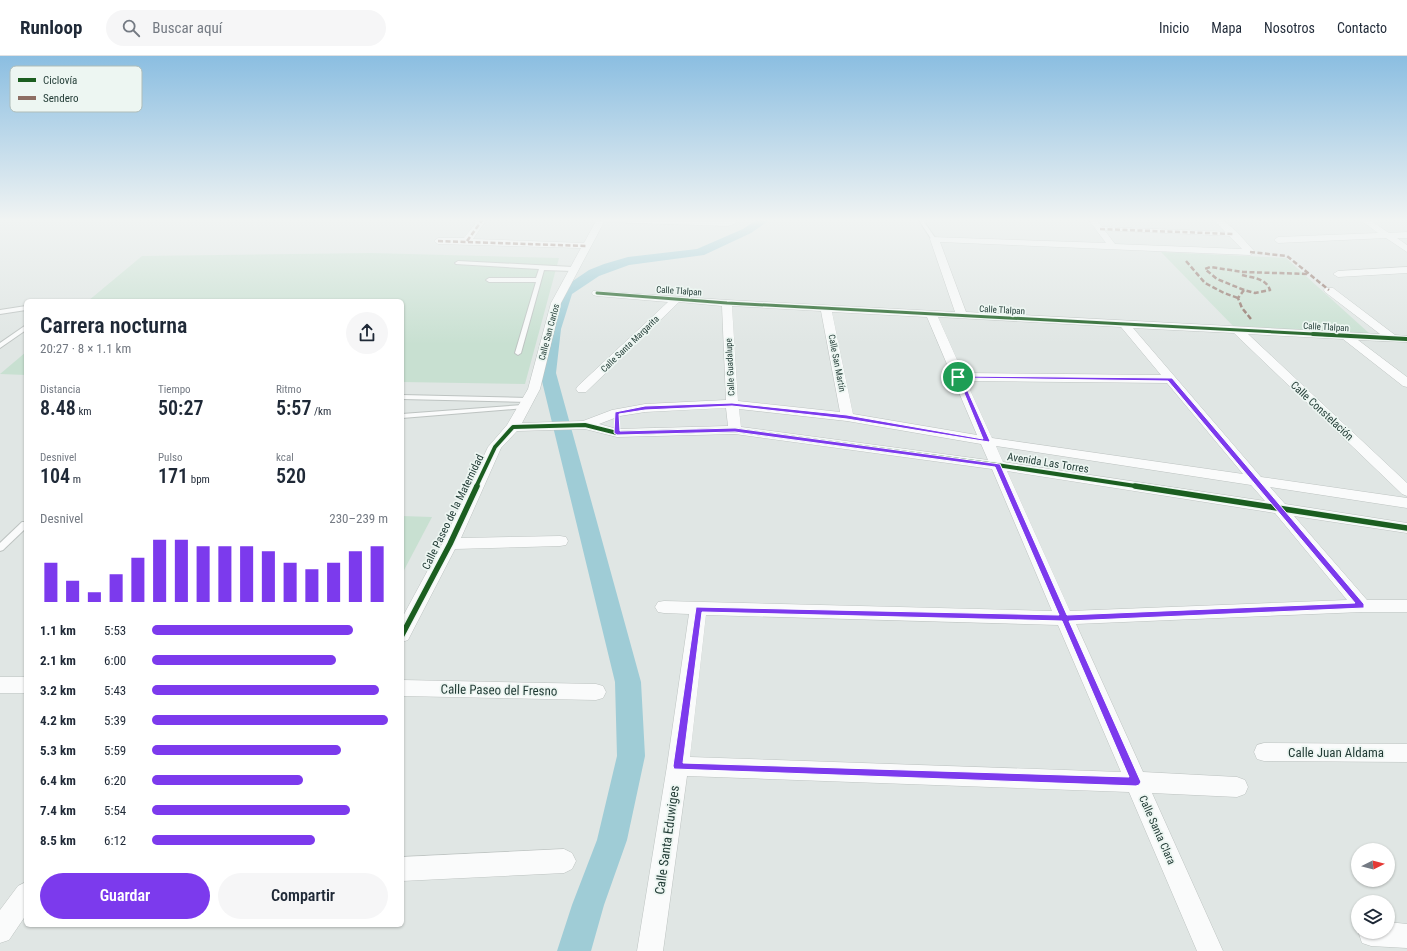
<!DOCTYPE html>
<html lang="es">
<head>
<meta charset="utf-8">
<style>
  :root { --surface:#fff; --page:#f6f6f7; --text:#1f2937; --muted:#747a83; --line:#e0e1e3; --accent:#7c3aed }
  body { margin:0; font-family:"Roboto Condensed",sans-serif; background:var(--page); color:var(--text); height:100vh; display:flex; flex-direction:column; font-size:15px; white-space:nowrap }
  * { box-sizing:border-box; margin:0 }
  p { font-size:13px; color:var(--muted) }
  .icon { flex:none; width:22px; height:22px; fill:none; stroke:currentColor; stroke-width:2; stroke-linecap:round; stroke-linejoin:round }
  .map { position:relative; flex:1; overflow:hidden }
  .drawer { position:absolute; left:24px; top:243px; width:380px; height:628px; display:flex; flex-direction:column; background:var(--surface); border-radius:6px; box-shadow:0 1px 3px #0004 }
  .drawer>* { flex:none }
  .needle { width:26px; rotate:84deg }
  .buttons { position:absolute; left:1351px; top:787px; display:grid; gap:8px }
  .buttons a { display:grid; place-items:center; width:44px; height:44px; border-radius:50%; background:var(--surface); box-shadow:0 1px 3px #0004; font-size:20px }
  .pin { position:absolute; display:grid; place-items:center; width:34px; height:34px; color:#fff; margin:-17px; border:2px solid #fff; border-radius:50%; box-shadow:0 1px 4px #0007 }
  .round { display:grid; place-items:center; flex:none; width:42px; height:42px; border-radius:21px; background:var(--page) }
  .headline { display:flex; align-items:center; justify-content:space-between; height:68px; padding:0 16px }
  h1 { font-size:22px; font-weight:600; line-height:30px }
  .stats { display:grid; grid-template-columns:repeat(3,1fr); gap:6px; height:68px; padding:4px 16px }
  .stats div { display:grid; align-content:center }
  .stats b { font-size:20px; font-weight:600 }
  .stats small { font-size:11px; font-weight:400 }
  .stats p { font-size:11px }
  .chart { height:112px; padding:8px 16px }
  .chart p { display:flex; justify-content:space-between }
  .chart svg { width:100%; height:72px; margin-top:4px; stroke:var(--accent); stroke-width:6 }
  .button { display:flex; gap:8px; margin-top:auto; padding:8px 16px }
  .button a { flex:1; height:46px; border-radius:24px; background:var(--accent); color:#fff; font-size:16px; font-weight:600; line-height:46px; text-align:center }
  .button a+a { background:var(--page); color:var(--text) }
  ul { padding:0 16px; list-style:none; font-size:13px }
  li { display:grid; grid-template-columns:64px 48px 1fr; align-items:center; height:30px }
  li i { height:10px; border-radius:5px; background:var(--accent) }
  header { display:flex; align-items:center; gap:24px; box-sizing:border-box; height:56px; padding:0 20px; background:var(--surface); border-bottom:1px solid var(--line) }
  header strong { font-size:19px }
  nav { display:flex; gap:22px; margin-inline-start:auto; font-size:14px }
  .search { width:280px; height:36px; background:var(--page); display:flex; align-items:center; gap:10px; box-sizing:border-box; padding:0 14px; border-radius:22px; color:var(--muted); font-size:15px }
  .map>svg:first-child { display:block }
</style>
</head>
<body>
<header>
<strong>Runloop</strong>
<div class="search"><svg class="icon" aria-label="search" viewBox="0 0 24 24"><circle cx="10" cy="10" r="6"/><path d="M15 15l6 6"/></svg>Buscar aquí</div>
<nav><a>Inicio</a><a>Mapa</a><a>Nosotros</a><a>Contacto</a></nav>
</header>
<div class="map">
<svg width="1407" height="895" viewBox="0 0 1407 895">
  <rect width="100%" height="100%" fill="#e0e6e4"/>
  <!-- green -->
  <g fill="#c8e0d1">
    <path d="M1161 196 1286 202 1370 278 1235 272Z"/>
    <path d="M371 197 559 202 525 328 402 326V245H88L142 200Z"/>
    <path d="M26 296V319L0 318Z"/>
    <path d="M402 460 432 461 402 518Z"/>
  </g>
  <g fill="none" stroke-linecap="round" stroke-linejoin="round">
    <!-- canal -->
    <path fill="#9fccd6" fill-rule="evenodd" d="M758 163H771L751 177 704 199 629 209 599 220 572 238 561 273 556 317 641 626 645 700 627 784 604 849 591 895H557L572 849 597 784 617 700 615 626 540 317 547 273 561 233 589 214 604 208 628 201 697 193 743 173Z"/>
    <!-- service casing -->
    <g stroke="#bdc3c1" stroke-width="2">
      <g id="service">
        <path d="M918 163H922L936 183V184H932Z"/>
        <path d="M458 205 573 211 576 213 573 215 544 214 521 297 518 299 515 297 536 226H489L486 224 489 222H536L539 213 456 208 455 207Z"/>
        <path d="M26 250V254L0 258V254Z"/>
        <path d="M26 269V274L0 292V287Z"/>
        <path d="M402 339 528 342 531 344 528 346 402 343Z"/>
        <path d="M523 349 526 351 525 352 402 362V358Z"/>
        <path d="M22 466H26V472L3 494 0 495V487Z"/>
      </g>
    </g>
    <!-- pedestrian casing -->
    <g stroke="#bdc3c1" stroke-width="1">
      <path id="pedestrian" d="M1100 171 1234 176 1237 178 1234 180 1098 174V172Z"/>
    </g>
    <!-- minor casing -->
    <g stroke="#bdc3c1" stroke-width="1">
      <g id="minor">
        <path d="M479 163H487L473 183 584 187 596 165 594 163 728 164 729 163H737L735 168 728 170 604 166 561 247 540 333 522 367 583 365 612 354 645 348 726 344 722 250 679 246 586 336H578L576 333 578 330 668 246 597 240 593 239 592 237 593 235 727 244 955 256 930 183 931 181 1106 187 1088 163H1096L1115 188 1242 193 1213 163H1222L1237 176 1255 196 1250 199 940 186 966 256 1380 278 1325 236 1324 234 1325 232H1333L1395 279 1407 280V286L1358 284 1407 321V331L1403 330 1343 283 1248 278 1407 427V440L1402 438 1234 277 1133 272 1261 421 1407 442V452L1270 431 1285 448 1407 467V477L1294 460 1367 544H1407V556H1362L1076 568 1143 716 1237 721 1245 724 1248 731 1245 738 1237 741 1152 737 1223 895H1197L1129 736 687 720 663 895H637L667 710 689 558 664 557 658 556 655 551 658 546 664 545 1052 555 992 413 735 378 617 381 585 373 517 375 501 392 461 482 560 480 566 481 568 485 566 489 560 490 455 493 408 584 402 586V562L442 488 488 391 507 369 528 333 551 247 581 192 438 188 434 185 438 182H464ZM732 250 821 255 840 356 738 345ZM832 256 927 261 977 379 853 358ZM938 261 1121 271 1161 319 963 317ZM966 325 1167 327 1243 418 992 382ZM726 352 728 370 617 373 599 368 620 360 645 356ZM739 353 847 365 981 388 988 404 741 371ZM996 390 1251 429 1265 445 1003 406ZM1007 415 1275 457 1347 544 1070 555ZM706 559 1058 569 1121 716 690 701Z"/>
        <path d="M1359 163H1368L1389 177 1407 176V182H1397L1407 189V196L1386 182 1278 187 1274 184 1278 181 1378 177Z"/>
        <path d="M1407 211V217L1338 221 1333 218 1338 215Z"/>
        <rect x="0" y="621" width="26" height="16"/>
        <path d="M402 624 596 628 603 630 606 636 603 642 596 644 402 640Z"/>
        <path d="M1264 687 1407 688V706L1264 705 1257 703 1254 696 1257 689Z"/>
        <path d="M564 793 572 797 576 805 572 813 564 817 402 825V801Z"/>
        <path d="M26 826V859L9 884 0 887V854L18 830Z"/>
        <path d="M1388 866 1407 868V892L1371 890 1362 887 1359 878V876H1388Z"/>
      </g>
    </g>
    <!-- service -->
    <use href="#service" fill="#fafbfb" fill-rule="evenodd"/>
    <!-- pedestrian -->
    <use href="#pedestrian" fill="#fafbfb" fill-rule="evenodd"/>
    <!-- minor -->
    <use href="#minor" fill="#fafbfb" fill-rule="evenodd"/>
    <!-- quiet -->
    <g stroke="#8d6e63" stroke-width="2.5" stroke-dasharray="5 2.5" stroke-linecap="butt">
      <path d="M598 163H601"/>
      <path d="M1100 173 1234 178"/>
      <path d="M438 185 586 190"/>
      <path d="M467 185 483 163"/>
      <path d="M1250 196 1287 200 1329 234"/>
      <path d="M1186 205 1205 227 1224 237 1238 242"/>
      <path d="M1242 219C1253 222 1266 222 1270 234L1255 237 1244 234 1238 242 1242 252 1251 263"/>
      <path d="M1244 234 1217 223 1205 213 1210 211 1243 216 1309 218"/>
    </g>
    <!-- cycleway-far2 casing -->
    <g stroke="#edf6f2" stroke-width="4.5">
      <path id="cycleway-far2" d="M597 237 727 247 1332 279"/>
    </g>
    <!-- cycleway-far1 casing -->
    <g stroke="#edf6f2" stroke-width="6">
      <g id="cycleway-far1">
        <path d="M1313 278 1407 283"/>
        <path d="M476 431 495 391 513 371 585 369 617 377 735 374 997 409 1142 431"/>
      </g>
    </g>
    <!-- cycleway casing -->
    <g stroke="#edf6f2" stroke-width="8">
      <g id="cycleway">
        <path d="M1135 430 1407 472"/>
        <path d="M402 579 450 488 477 430"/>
      </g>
    </g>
    <!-- cycleway-far2 -->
    <use href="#cycleway-far2" stroke="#1b5e20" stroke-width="3"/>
    <!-- cycleway-far1 -->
    <use href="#cycleway-far1" stroke="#1b5e20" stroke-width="4"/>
    <!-- cycleway -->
    <use href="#cycleway" stroke="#1b5e20" stroke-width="5.5"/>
  </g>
  <!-- sky -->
  <linearGradient id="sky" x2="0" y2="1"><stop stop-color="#8bbee1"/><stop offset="0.57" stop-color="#f1f4f3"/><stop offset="1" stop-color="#f1f4f3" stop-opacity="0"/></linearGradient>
  <rect width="1407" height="288" fill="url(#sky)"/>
  <!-- route -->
  <path fill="#7c3aed" stroke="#fff" fill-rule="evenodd" d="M957 320 1172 322 1364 548V552L1069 565 1141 726 1139 729 1136 730 674 713 673 710 696 551 1059 559 995 411 735 376 617 379 614 377 615 356 645 350 732 347 847 359 983 383ZM962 322 1168 325 1355 547 1067 559 1000 408 735 372 620 375 619 358 645 354 732 350 847 363 989 386 990 385ZM702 556 1062 565 1129 721 683 707Z"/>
  <g text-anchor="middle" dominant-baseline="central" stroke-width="3.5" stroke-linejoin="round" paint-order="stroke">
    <!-- far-street labels -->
    <g font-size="9" fill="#1f3933" stroke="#edf6f2">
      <text transform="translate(679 235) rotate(4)">Calle Tlalpan</text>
      <text transform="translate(1002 254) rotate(3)">Calle Tlalpan</text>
      <text transform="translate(1326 271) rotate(3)">Calle Tlalpan</text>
      <text transform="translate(549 276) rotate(-75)">Calle San Carlos</text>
      <text transform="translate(630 288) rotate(-44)">Calle Santa Margarita</text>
      <text transform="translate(837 307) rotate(79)">Calle San Martín</text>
      <text transform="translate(730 311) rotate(-93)">Calle Guadalupe</text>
    </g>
    <!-- street labels -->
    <g font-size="11" fill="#1f3933" stroke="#edf6f2">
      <text transform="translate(1322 355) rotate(43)">Calle Constelación</text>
      <text transform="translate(1048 407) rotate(9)">Avenida Las Torres</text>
      <text transform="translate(453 456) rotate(-64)">Calle Paseo de la Maternidad</text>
      <text transform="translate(1157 774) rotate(66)">Calle Santa Clara</text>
    </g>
    <!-- near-street labels -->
    <g font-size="13" fill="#1f3933" stroke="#edf6f2">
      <text transform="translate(499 634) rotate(1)">Calle Paseo del Fresno</text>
      <text x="1336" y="696">Calle Juan Aldama</text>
      <text transform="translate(667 784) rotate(-82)">Calle Santa Eduwiges</text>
    </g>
  </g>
  <!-- legend -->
  <rect x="10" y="10" width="132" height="46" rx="6" fill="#edf6f2" stroke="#afbdb9" stroke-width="1"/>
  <rect x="18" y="22" width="18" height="4" fill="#1b5e20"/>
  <rect x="18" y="40" width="18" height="4" fill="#8d6e63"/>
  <g font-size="11" fill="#1f3933">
    <text x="43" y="28">Ciclovía</text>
    <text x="43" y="46">Sendero</text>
  </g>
</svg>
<div class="buttons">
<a><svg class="needle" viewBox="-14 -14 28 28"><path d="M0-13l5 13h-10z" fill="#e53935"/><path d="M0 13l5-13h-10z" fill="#747a83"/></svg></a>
<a><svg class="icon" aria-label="layers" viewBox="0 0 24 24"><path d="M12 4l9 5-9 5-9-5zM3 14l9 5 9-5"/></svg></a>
</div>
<div class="pin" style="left:958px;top:321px;background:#1e9e55"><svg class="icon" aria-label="arrive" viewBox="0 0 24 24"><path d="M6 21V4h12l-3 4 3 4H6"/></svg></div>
<section class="drawer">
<div class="headline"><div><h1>Carrera nocturna</h1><p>20:27 · 8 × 1.1 km</p></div><a class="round"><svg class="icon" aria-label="share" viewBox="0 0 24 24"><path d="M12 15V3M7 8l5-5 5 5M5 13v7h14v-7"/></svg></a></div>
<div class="stats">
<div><p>Distancia</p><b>8.48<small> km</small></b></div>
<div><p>Tiempo</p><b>50:27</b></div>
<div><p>Ritmo</p><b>5:57<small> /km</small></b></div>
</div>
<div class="stats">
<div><p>Desnivel</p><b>104<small> m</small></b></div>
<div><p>Pulso</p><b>171<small> bpm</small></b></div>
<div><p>kcal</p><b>520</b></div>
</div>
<div class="chart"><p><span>Desnivel</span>230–239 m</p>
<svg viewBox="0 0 160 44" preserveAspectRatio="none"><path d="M5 44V20M15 44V31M25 44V38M35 44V27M45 44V17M55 44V6M65 44V6M75 44V10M85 44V10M95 44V10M105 44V13M115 44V20M125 44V24M135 44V20M145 44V13M155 44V10"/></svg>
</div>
<ul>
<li><b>1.1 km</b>5:53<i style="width:85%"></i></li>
<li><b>2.1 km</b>6:00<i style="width:78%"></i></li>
<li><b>3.2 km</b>5:43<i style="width:96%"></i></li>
<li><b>4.2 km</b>5:39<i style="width:100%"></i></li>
<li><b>5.3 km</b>5:59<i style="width:80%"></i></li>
<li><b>6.4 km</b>6:20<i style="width:64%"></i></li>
<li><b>7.4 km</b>5:54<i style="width:84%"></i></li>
<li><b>8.5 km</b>6:12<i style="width:69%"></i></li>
</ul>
<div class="button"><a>Guardar</a><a>Compartir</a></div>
</section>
</div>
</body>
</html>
